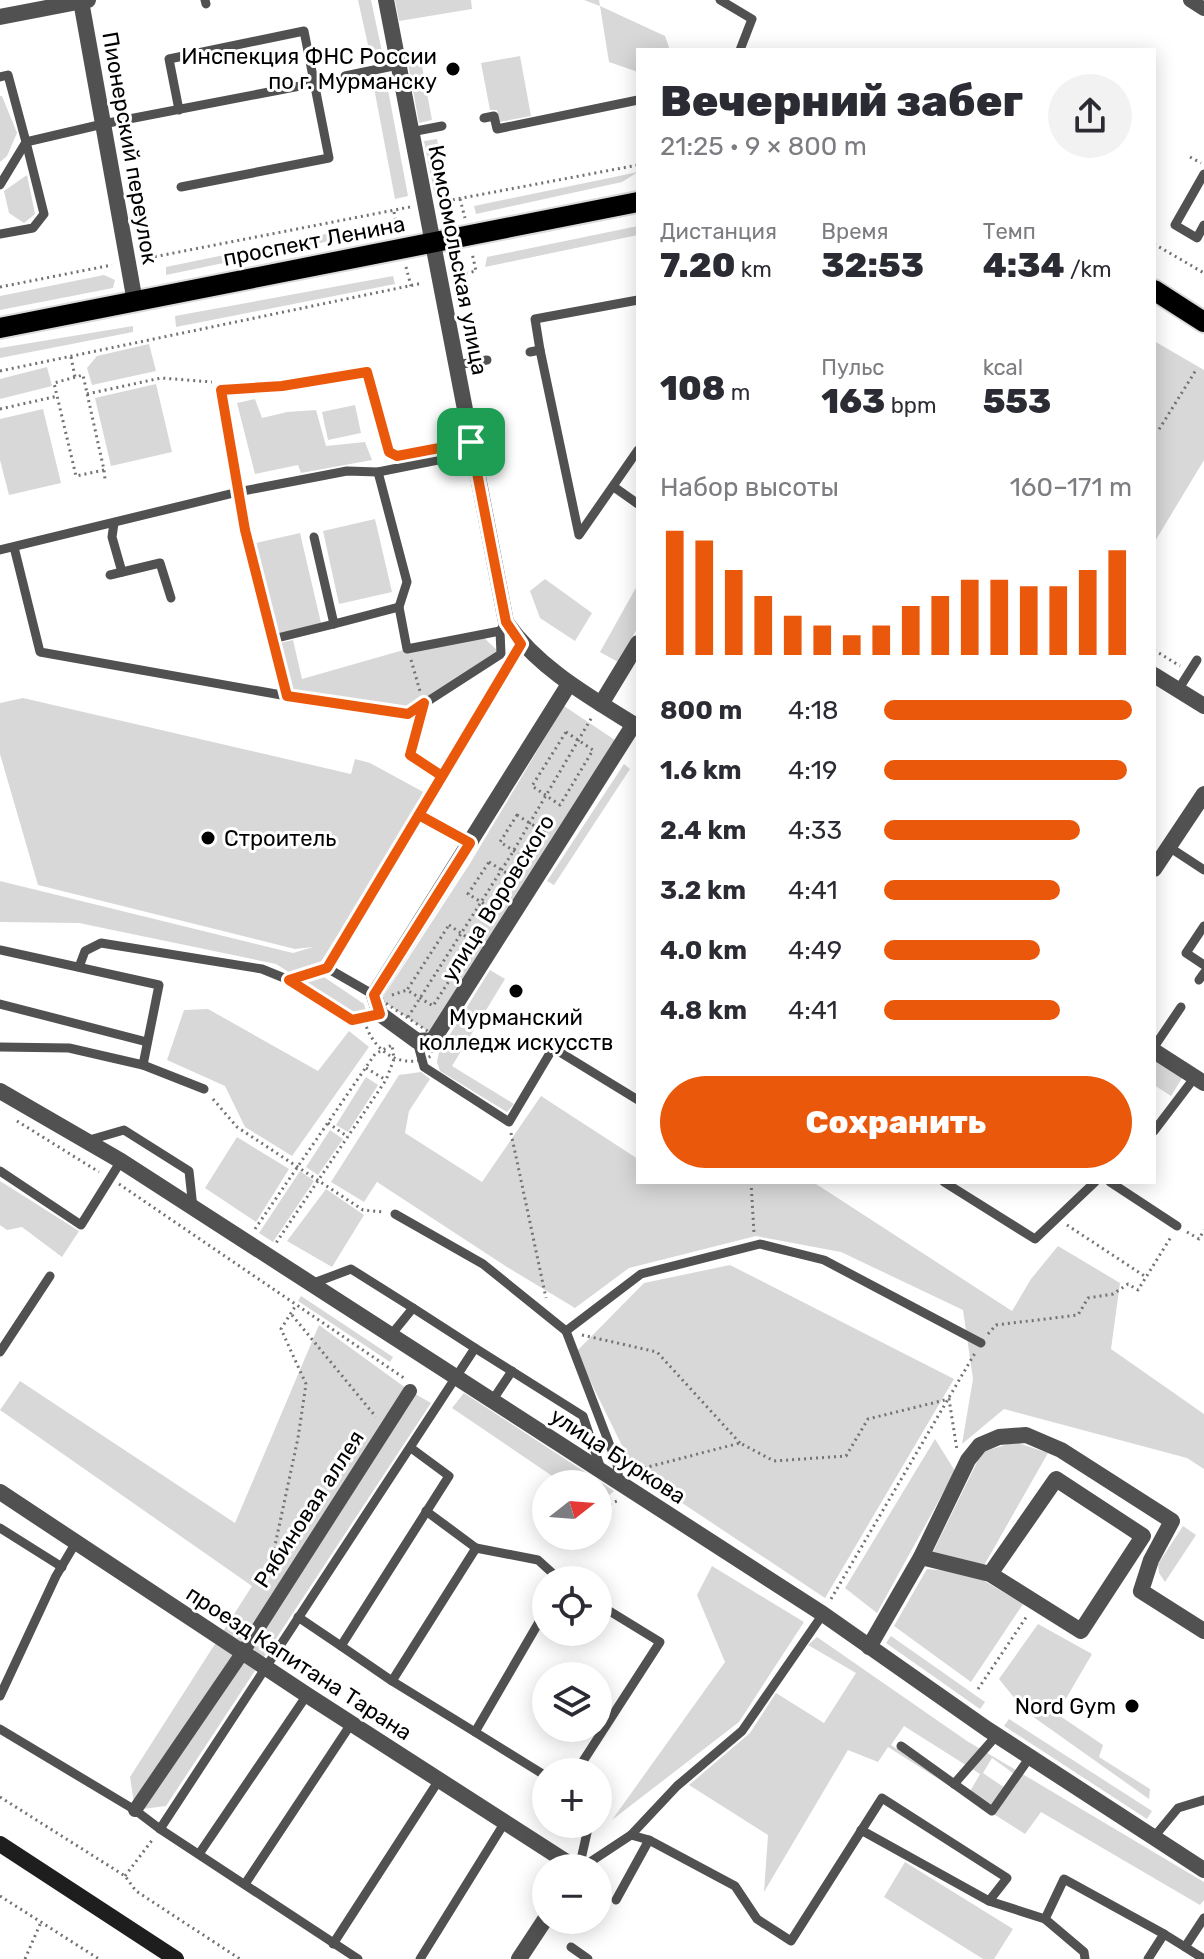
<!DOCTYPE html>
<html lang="ru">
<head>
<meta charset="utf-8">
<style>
  :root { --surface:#fff; --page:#f2f2f3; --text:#2b2b33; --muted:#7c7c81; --accent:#ea580c }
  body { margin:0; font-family:Rubik,sans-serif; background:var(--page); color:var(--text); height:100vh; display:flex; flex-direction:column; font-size:30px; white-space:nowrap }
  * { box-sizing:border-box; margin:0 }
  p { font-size:26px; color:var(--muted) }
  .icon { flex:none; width:44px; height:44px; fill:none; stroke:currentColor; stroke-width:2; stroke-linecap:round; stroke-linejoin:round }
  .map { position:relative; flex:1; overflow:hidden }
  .panel { position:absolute; left:636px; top:48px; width:520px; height:1136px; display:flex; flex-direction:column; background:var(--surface); border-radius:0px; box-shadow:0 4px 20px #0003 }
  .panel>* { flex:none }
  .needle { width:52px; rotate:73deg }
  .tools { position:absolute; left:532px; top:1470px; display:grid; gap:16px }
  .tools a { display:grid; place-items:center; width:80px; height:80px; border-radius:50%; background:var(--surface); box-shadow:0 4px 20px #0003; font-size:40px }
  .pin { position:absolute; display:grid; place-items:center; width:68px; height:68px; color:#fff; margin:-34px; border-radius:16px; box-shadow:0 4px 12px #0006 }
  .round { display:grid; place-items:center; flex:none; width:84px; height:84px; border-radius:42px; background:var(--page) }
  .overview { display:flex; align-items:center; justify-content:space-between; height:136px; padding:0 24px }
  h1 { font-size:44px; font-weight:800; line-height:60px }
  .metrics { display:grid; grid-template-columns:repeat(3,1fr); gap:12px; height:136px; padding:8px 24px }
  .metrics div { display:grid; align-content:center }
  .metrics b { font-size:34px; font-weight:800 }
  .metrics small { font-size:22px; font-weight:400 }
  .metrics p { font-size:22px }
  .chart { height:224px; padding:16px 24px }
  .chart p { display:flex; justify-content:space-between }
  .chart svg { width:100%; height:144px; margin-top:8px; stroke:var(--accent); stroke-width:6 }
  .cta { display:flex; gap:16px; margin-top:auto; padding:16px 24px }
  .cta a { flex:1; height:92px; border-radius:48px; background:var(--accent); color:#fff; font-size:32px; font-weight:800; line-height:92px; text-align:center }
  ul { padding:0 24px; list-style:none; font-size:26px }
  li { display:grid; grid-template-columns:128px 96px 1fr; align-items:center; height:60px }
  li i { height:20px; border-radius:10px; background:var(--accent) }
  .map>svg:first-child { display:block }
</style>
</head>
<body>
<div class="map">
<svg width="1204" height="1959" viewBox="0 0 1204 1959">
  <rect width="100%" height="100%" fill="#fff"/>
  <!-- green -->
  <g fill="#d8d8d8" fill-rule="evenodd">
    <path d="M358 0H371L384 61 372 63Z"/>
    <path d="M395 0H471L472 9 399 21Z"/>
    <path d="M584 0H599L600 6 665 36 670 50H638V72L609 62 600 6Z"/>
    <path d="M520 56 531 116 499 122 497 110H490L481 63Z"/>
    <path d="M421 61 432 120 419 123 408 63Z"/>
    <path d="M385 74 408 196 395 199 372 77Z"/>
    <path d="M0 96H2L17 133 7 156 0 162Z"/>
    <path d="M437 139 448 194 435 196 424 141Z"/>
    <path d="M638 172 622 182 476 214 474 206Z"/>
    <path d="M27 175 35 214 24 223 9 213 4 191Z"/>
    <path d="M379 223 383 230 166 275V267Z"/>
    <path d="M638 226V235L485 267 487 257Z"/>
    <path d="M104 275 115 280 113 288 0 310V296Z"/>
    <path d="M393 276 395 284 176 327 175 316Z"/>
    <path d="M133 326V332L0 358V348Z"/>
    <path d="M1154 341 1204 370V460L1154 543Z"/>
    <path d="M149 344 156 371 92 385 87 368 97 356Z"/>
    <path d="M47 367 52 386 0 399V379Z"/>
    <path d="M156 384 172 452 111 466 95 398Z"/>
    <path d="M255 399 262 418 287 412 316 410 326 446 365 442 372 460 301 473 298 465 255 474 237 403Z"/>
    <path d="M355 405 361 433 328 440 322 412Z"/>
    <path d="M43 409 61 483 9 495 0 460V419Z"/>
    <path d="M375 519 392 592 339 604 323 531Z"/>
    <path d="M300 533 321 623 277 634 256 543Z"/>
    <path d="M545 579 592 613 575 641 540 618 530 591Z"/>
    <path d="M638 584V627L618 662 600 652Z"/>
    <path d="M480 634 501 654 408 714 290 692 280 643 293 640 302 679 407 649Z"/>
    <path d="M23 698 351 774 355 759 370 763 427 794 317 968 321 975 364 1004 366 1011 362 1015 355 1014 276 964 79 923 0 922V881L293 953 313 947 295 949 38 885 0 754V703Z"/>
    <path d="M564 706 615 740 432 1034 381 1000 469 865Z"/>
    <path d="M624 764 630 769 554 885 547 881Z"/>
    <path d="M490 970 505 979 452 1066 514 1104 507 1112 440 1071 437 1062 439 1052Z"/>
    <path d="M208 1009 318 1071 349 1031 369 1047 292 1156 245 1127 225 1086 167 1060 184 1010Z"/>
    <path d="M1154 1056 1184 1075 1171 1096 1154 1085Z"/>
    <path d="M421 1072 430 1079 409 1111 405 1133 482 1182 541 1096 638 1159V1182H813L1012 1311 1031 1279 1058 1246 1120 1283 1111 1349 1204 1414V1469L1187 1458 1004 1409 962 1444 973 1379 963 1310 841 1252 756 1236 629 1268 575 1308 507 1267 377 1182 364 1202 331 1182 399 1075Z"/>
    <path d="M366 1077 378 1085 348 1132 336 1125Z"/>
    <path d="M330 1130 343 1139 318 1175 306 1167Z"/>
    <path d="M237 1137 289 1169 256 1222 205 1188Z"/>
    <path d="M300 1171 314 1181 273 1242 259 1233Z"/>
    <path d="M0 1181 79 1231 62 1257 22 1227 7 1230 0 1225Z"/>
    <path d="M326 1189 364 1215 332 1267 287 1241Z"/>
    <path d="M730 1265 954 1379 825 1598 649 1481 629 1460 576 1352 644 1283Z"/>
    <path d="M301 1296 393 1357 390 1362 298 1301Z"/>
    <path d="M319 1325 410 1391 431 1403 166 1806 135 1810 130 1777 252 1586 0 1410 20 1381 235 1523Z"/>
    <path d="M464 1393 614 1491 598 1505V1484H564L452 1408Z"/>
    <path d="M935 1439 955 1471 877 1613 845 1588Z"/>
    <path d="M1015 1442 1048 1453 982 1569 933 1552 982 1452Z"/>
    <path d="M1183 1526 1196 1535 1165 1582 1159 1573 1158 1564Z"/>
    <path d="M712 1566 804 1622 739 1722 612 1820 725 1662 697 1595Z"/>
    <path d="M927 1569 971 1573 1023 1604 971 1682 894 1626Z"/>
    <path d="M1038 1624 1092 1654 1057 1714 1103 1745 1099 1757 1150 1789 1149 1799 1025 1711 999 1679Z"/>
    <path d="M891 1636 985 1702 980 1709 886 1643Z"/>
    <path d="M817 1637 967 1741 1204 1882V1900L1200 1905 1041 1812 1025 1834 888 1747 878 1762 848 1750 764 1892 768 1835 689 1785 750 1733 776 1693 824 1723 856 1673 808 1645ZM904 1726 980 1774 968 1795 891 1745ZM992 1758 1013 1773 1005 1788 983 1773Z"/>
    <path d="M1009 1719 1152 1811 1147 1819 1004 1726Z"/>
    <path d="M905 1862 1013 1929 994 1959H983L884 1897Z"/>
  </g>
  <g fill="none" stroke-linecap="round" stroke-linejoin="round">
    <!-- primary casing -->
    <g stroke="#dbdbdb" stroke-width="24">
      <g id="primary">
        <path d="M1154 290 1204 322"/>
        <path d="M0 328 638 202"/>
      </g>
    </g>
    <!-- path -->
    <g stroke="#737373" stroke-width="3" stroke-dasharray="2 4" stroke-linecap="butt">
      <path d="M1190 157 1201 163"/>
      <path d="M460 199 465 218"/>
      <path d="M441 202 638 165"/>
      <path d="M394 212 398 232"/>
      <path d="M1154 244 1204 273"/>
      <path d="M143 259 410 207"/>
      <path d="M406 267 411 286"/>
      <path d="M454 276 476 271 472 253"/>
      <path d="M0 287 112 265"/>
      <path d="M71 357 75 377"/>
      <path d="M0 371 423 283"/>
      <path d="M87 394 161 378 212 382"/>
      <path d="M0 409 58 396"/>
      <path d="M1154 431H1158L1196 370"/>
      <path d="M104 470 76 476 54 383 83 375 104 470 105 479"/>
      <path d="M1154 650 1180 666"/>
      <path d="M411 660 420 691"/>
      <path d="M419 721 410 755 432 769"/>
      <path d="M566 732 593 750 560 805 532 786Z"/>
      <path d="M517 815 544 832 527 859 500 842Z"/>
      <path d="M489 862 516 879 496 911 468 894Z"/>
      <path d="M449 925 474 942 433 1006 407 990Z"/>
      <path d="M392 995 407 990"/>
      <path d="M381 1000 432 1034 431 1056C400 1072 371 1049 364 1019L375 1002Z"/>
      <path d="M408 1017 511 855 592 717"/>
      <path d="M366 1068 386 1080"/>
      <path d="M213 1099 237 1127 363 1210 383 1212"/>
      <path d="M17 1121 99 1172"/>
      <path d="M328 1123 348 1137"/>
      <path d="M511 1133 546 1298"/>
      <path d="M751 1182 754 1233"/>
      <path d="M119 1184 404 1378"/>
      <path d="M1067 1225 1146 1277"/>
      <path d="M255 1229 375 1054 392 1045 394 1059 386 1080 276 1243"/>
      <path d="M1187 1232 1199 1239 1204 1230"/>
      <path d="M292 1315 376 1417"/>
      <path d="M988 1334 996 1325 1078 1315 1088 1298 1113 1294 1128 1284 1138 1290 1171 1237"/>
      <path d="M582 1335 657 1352 740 1443"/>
      <path d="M636 1476 640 1469 740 1443 774 1461 846 1456 868 1419 949 1399 957 1450"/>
      <path d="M598 1508 617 1501"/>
      <path d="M275 1573 274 1550 298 1438 306 1384 281 1329 296 1305"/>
      <path d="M831 1599 975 1353"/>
      <path d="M978 1689 1027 1616"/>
      <path d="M0 1797 125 1876 136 1891 240 1959"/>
      <path d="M125 1876 153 1839"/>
      <path d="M0 1896 99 1959"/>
      <path d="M25 1959 41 1922"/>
    </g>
    <!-- service -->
    <g stroke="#515151" stroke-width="9">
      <path d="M205 0 206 4"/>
      <path d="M720 0 752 19 740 50"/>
      <path d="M345 76 398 65"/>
      <path d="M0 77 8 75 26 142 0 185"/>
      <path d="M179 110 169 59 304 31 329 158 181 187"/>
      <path d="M484 118 494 116 497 129 638 100"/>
      <path d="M411 132 442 126"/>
      <path d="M1204 174 1175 225 1197 238 1204 225"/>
      <path d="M0 234 33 228 44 214 26 142 103 124 326 81"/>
      <path d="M540 350 579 535 638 450"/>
      <path d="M530 352 540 350 535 319 638 300"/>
      <path d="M456 365 487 360"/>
      <path d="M471 442 397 456 389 452 367 372 282 386 221 390 245 530 287 696 408 714 501 654 500 631 506 622"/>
      <path d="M378 472 407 582 399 607 407 649 500 631"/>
      <path d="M614 487 638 504"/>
      <path d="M114 523 112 537 122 572"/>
      <path d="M314 537 334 624 399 607"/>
      <path d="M14 547 40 652 287 696"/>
      <path d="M0 550 238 492 347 471 378 472 473 453"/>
      <path d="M110 575 160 563 171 598"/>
      <path d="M273 639 334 624"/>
      <path d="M1178 690 1197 660"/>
      <path d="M419 815 470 843"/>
      <path d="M1169 847 1204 870"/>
      <path d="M1204 926 1186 953 1204 965"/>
      <path d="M0 950 159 985 143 1065"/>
      <path d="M79 967 85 951 101 943 262 969 289 980 352 1020 380 1014"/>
      <path d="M1199 980 1204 973"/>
      <path d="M374 995 327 968 521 644"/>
      <path d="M0 1004 147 1042"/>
      <path d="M417 1041 424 1067 509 1122 553 1048 638 1100"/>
      <path d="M0 1047 69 1048 143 1065 204 1089"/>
      <path d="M1154 1047 1181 1007"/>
      <path d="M1154 1131 1195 1077"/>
      <path d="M86 1141 124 1130 189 1171 193 1208"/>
      <path d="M0 1171 81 1225 121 1161"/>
      <path d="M944 1182 1035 1239 1095 1182"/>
      <path d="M1110 1182 1177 1226"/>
      <path d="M395 1214 483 1264 566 1331 617 1464 619 1482"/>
      <path d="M311 1284 351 1269 413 1308 391 1335"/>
      <path d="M566 1331 641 1274 760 1244 824 1260 981 1343"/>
      <path d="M475 1348 583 1416 601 1469"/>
      <path d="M0 1352 50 1276"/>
      <path d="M492 1401 512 1371"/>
      <path d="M426 1511 476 1548"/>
      <path d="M0 1528 62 1567"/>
      <path d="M546 1610 475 1732 546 1776"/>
      <path d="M298 1617 341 1646 449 1476 411 1448"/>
      <path d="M341 1646 392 1681 476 1548 538 1560 560 1580"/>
      <path d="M392 1681 475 1732"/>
      <path d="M0 1696 56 1576 75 1544"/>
      <path d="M0 1729 135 1810 160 1829 475 1348 413 1308"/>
      <path d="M901 1746 992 1811 1030 1757"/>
      <path d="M576 1772 660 1642 598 1604"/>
      <path d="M954 1784 997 1735"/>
      <path d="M160 1829 358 1959"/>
      <path d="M861 1830 989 1901 1045 1919 1084 1952 1085 1959"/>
      <path d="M631 1835 649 1840 735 1886 757 1919 791 1941 882 1798 1007 1878 989 1901"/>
      <path d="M1154 1837 1178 1808 1204 1800"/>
      <path d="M199 1854 307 1695"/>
      <path d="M579 1868 589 1824"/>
      <path d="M581 1868 631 1835 677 1786 742 1731 823 1614"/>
      <path d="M245 1884 351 1724"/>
      <path d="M616 1900 649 1840"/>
      <path d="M1045 1919 1064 1879 1164 1934"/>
      <path d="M333 1944 439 1780"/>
      <path d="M571 1947 588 1959"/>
      <path d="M1185 1947 1204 1959"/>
      <path d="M420 1959 505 1822"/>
      <path d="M1148 1959 1164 1934 1185 1947 1204 1918"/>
    </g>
    <!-- pedestrian -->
    <g stroke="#515151" stroke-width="14">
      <path d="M1190 0 1204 9"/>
      <path d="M135 1810 243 1652 410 1391"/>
    </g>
    <!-- minor -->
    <g stroke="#515151" stroke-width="16">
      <path d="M81 1 135 302"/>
      <path d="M0 17 88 0"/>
      <path d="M1154 675 1204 706"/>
      <path d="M569 684 374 995 380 1014 417 1041 433 1040 634 724"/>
      <path d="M601 704 638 643"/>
      <path d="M1154 869 1204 794"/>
      <path d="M0 1492 307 1695 576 1868"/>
      <path d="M921 1557 990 1574 1081 1631 1143 1536 1056 1479 990 1574"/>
      <path d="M869 1647 921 1557 968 1460 980 1445 999 1437 1026 1435 1061 1450 1172 1521 1151 1560 1141 1591 1204 1631"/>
      <path d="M519 1959 546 1918"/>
    </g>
    <!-- tertiary -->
    <g stroke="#515151" stroke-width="16">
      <path d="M386 0 506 622C539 669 590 697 638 727"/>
      <path d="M1154 1051 1204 1083"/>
      <path d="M0 1091 121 1161 716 1545 823 1614 987 1729 1204 1870"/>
    </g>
    <!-- secondary -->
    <path stroke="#1e1e1e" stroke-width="16" d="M0 1844 176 1959"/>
    <!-- primary -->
    <use href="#primary" stroke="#000" stroke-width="20"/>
  </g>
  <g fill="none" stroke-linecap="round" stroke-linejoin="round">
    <!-- route casing -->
    <g stroke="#fff" stroke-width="16">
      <path id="route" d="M471 442 397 456 389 452 367 372 282 386 221 390 245 530 287 696 408 714 424 703 410 755 442 776 327 968 289 980 352 1020 380 1014 374 995 470 843 419 815 521 644 506 622 471 442"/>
    </g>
    <!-- route -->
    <use href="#route" stroke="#ea580c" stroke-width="10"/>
  </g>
  <!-- markers -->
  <g fill="#000" stroke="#fff" stroke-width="3">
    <circle cx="453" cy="69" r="8"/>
    <circle cx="208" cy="838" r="8"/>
    <circle cx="516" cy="991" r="8"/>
    <circle cx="1132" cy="1706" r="8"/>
  </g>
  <g text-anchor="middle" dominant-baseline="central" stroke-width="6" stroke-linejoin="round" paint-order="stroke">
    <!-- poi labels -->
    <g font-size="22" fill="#000" stroke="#fff" text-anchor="end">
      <text x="437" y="56">Инспекция ФНС России<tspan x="437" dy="25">по г. Мурманску</tspan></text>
      <text x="224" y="838" text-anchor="start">Строитель</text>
      <text x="516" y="1017" text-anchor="middle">Мурманский<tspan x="516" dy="25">колледж искусств</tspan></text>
      <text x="1116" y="1706">Nord Gym</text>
    </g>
    <!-- street labels -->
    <g font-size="22" fill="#000" stroke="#fff">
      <text transform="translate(130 148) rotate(80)">Пионерский переулок</text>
      <text transform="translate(314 241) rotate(-11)">проспект Ленина</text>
      <text transform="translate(458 260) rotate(79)">Комсомольская улица</text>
      <text transform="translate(498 898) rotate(-58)">улица Воровского</text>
      <text transform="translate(618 1456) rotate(33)">улица Буркова</text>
      <text transform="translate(309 1509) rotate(-57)">Рябиновая аллея</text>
      <text transform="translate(299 1663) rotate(33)">проезд Капитана Тарана</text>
    </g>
  </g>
</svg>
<div class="tools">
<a><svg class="needle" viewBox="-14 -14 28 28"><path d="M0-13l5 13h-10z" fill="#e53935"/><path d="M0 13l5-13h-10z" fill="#7c7c81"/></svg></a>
<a><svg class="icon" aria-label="locate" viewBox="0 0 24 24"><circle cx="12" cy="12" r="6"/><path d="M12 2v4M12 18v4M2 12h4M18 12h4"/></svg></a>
<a><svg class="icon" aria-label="layers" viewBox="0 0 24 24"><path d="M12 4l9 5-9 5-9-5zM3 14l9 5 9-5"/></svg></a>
<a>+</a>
<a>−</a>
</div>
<div class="pin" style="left:471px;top:442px;background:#1e9e55"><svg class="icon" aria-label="arrive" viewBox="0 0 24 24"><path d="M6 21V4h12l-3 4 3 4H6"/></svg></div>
<section class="panel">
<div class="overview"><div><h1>Вечерний забег</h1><p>21:25 · 9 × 800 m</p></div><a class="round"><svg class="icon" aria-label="share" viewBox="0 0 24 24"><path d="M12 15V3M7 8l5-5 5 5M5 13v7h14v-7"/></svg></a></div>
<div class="metrics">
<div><p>Дистанция</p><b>7.20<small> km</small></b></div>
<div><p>Время</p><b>32:53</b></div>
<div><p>Темп</p><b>4:34<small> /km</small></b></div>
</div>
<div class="metrics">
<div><b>108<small> m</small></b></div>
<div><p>Пульс</p><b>163<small> bpm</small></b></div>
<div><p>kcal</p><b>553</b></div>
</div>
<div class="chart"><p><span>Набор высоты</span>160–171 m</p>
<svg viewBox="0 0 160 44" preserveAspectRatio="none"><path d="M5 44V6M15 44V9M25 44V18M35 44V26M45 44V32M55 44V35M65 44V38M75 44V35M85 44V29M95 44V26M105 44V21M115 44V21M125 44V23M135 44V23M145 44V18M155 44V12"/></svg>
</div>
<ul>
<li><b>800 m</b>4:18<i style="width:100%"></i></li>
<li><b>1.6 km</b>4:19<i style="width:98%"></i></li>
<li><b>2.4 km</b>4:33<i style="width:79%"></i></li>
<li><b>3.2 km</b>4:41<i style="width:71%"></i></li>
<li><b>4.0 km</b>4:49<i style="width:63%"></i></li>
<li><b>4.8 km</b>4:41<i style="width:71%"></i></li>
</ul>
<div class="cta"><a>Сохранить</a></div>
</section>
</div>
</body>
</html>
